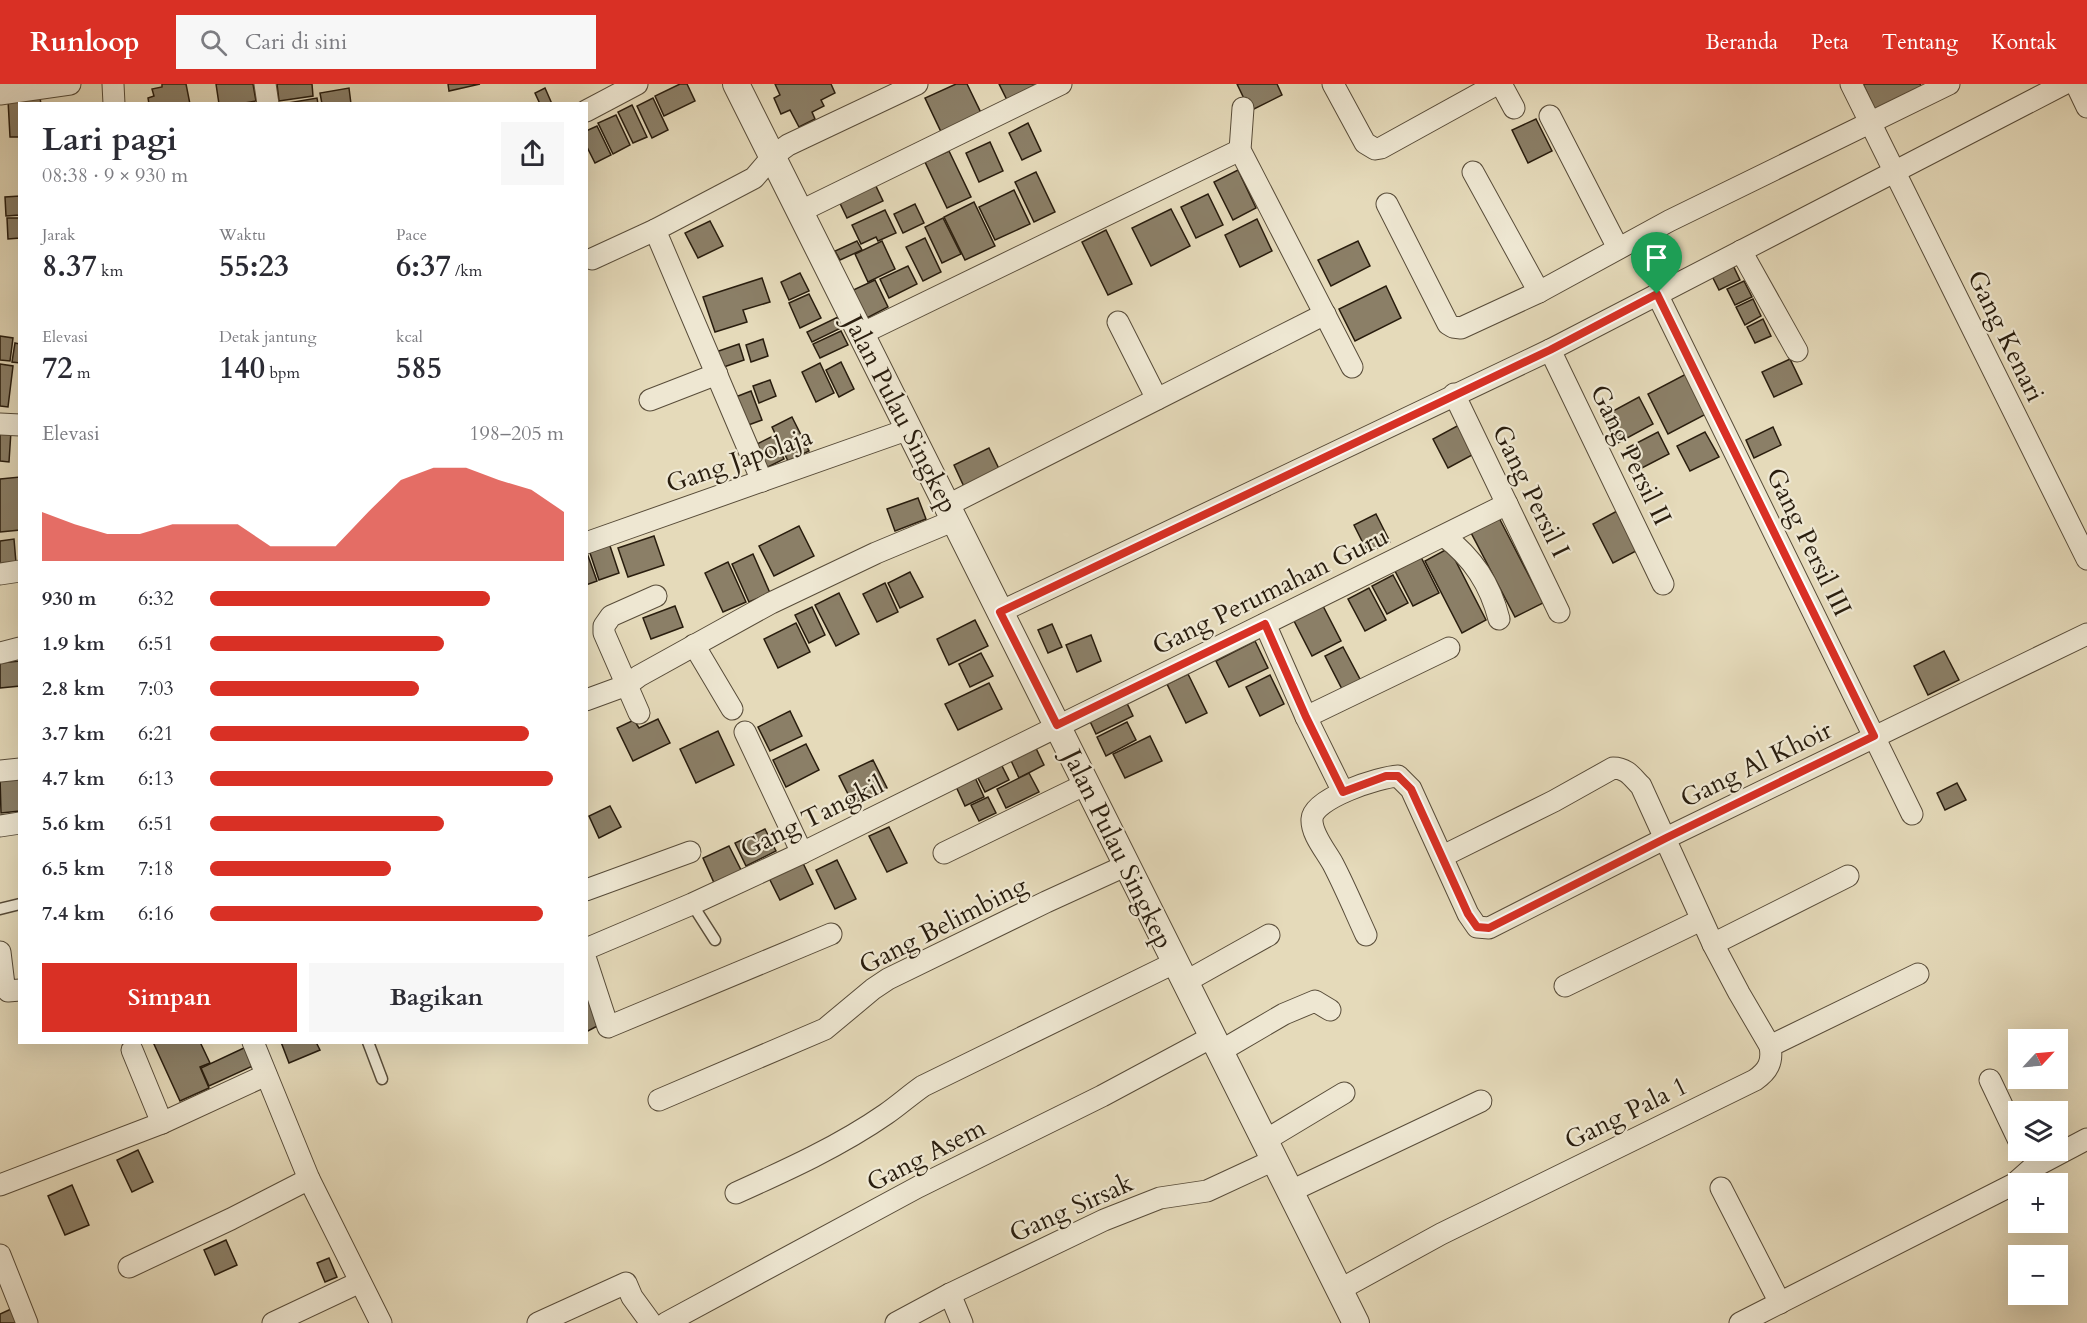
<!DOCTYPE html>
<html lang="id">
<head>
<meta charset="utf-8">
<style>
  :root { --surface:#fff; --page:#f7f7f7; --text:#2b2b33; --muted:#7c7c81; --accent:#d93025 }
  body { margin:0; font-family:Cardo,serif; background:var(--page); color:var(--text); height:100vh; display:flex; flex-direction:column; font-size:22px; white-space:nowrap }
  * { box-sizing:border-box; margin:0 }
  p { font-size:20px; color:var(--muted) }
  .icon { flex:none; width:33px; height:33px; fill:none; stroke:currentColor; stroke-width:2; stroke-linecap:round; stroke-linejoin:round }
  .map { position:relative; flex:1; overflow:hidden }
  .panel { position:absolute; left:18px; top:18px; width:570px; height:942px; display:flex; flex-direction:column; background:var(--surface); border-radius:0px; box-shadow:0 6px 24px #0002 }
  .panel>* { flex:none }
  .needle { width:39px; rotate:64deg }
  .fabs { position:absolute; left:2008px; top:945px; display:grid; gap:12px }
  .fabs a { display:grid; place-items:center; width:60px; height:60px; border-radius:0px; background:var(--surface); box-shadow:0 6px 24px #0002; font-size:30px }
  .pin { position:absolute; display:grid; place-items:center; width:51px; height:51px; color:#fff; margin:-62px -26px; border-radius:50% 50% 50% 0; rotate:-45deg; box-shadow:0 0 6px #0007 }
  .pin .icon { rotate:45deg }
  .round { display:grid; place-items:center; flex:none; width:63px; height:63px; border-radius:0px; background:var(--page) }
  .head { display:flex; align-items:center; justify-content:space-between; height:102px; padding:0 24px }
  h1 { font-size:33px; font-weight:700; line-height:45px }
  .stats { display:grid; grid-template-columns:repeat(3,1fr); gap:9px; height:102px; padding:6px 24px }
  .stats div { display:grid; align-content:center }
  .stats b { font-size:30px; font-weight:700 }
  .stats small { font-size:16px; font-weight:400 }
  .stats p { font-size:16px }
  .chart { height:168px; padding:12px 24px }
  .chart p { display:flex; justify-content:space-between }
  .chart svg { width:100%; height:108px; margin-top:6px; fill:var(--accent); opacity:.7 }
  .action { display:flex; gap:12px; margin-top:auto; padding:12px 24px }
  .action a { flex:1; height:69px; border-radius:0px; background:var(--accent); color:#fff; font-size:24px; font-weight:700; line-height:69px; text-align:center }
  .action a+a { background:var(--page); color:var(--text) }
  ul { padding:0 24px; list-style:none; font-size:20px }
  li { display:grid; grid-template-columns:96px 72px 1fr; align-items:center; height:45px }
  li i { height:15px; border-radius:8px; background:var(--accent) }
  header { display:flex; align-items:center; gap:36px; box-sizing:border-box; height:84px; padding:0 30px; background:var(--accent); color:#fff }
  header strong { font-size:28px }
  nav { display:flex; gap:33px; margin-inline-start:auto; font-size:21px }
  .search { width:420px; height:54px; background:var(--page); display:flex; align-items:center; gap:15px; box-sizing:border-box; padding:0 21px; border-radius:0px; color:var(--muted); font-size:22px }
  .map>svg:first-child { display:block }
</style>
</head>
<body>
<header>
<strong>Runloop</strong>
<div class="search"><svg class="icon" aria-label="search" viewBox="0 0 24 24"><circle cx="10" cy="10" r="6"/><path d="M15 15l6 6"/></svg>Cari di sini</div>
<nav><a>Beranda</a><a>Peta</a><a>Tentang</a><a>Kontak</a></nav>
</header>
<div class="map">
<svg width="2087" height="1239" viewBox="0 0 2087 1239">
  <rect width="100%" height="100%" fill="#e5daba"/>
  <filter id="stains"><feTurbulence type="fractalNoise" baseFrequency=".00333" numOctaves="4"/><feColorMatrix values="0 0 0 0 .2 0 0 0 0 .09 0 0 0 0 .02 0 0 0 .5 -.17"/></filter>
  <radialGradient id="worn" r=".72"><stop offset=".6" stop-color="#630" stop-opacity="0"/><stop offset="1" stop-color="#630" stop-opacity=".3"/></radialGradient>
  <!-- building -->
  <g fill="#8b7f67" stroke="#291d0e" stroke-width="1.5">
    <path d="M162 0H186L190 20H149L148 14 154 12 152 5 162 3Z"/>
    <path d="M216 0H253L256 17 239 20H219Z"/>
    <path d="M277 0H312L313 12 279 17Z"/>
    <path d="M448 0H480L449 7Z"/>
    <path d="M680 0H687L695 17 664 32 655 12Z"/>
    <path d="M775 0H831L835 9 821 16 824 22 812 28 815 35 799 43 790 26 781 30 774 14 780 11Z"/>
    <path d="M956 0H967L983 33 943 52 925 14Z"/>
    <path d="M999 0H1047L1008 18Z"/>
    <path d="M1237 0H1277L1282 11 1250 27Z"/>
    <path d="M1863 0H1920L1922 3 1875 26Z"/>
    <path d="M349 4 351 20H322L320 9Z"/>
    <path d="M545 4 552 20H540L535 9Z"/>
    <path d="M40 14 41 20H20V53H10L8 16Z"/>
    <path d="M317 14 318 20H282Z"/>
    <path d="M653 14 668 46 652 54 637 22Z"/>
    <path d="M632 21 647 53 633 59 618 28Z"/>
    <path d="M616 31 630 61 613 70 598 39Z"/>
    <path d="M1536 35 1552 67 1528 79 1512 46Z"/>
    <path d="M1028 39 1041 67 1022 76 1009 49Z"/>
    <path d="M597 42 611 71 595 79 586 61V47Z"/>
    <path d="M990 58 1003 87 979 98 966 69Z"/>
    <path d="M949 67 971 113 947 124 925 78Z"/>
    <path d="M1238 86 1256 124 1233 136 1214 98Z"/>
    <path d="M1036 88 1055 128 1034 138 1015 98Z"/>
    <path d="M873 96 883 117 847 134 837 113Z"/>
    <path d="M1014 106 1030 140 995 156 979 123Z"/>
    <path d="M1208 110 1223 141 1196 154 1181 123Z"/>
    <path d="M20 112V131L6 132 5 113Z"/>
    <path d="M974 118 995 162 965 176 944 133Z"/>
    <path d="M915 120 924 139 903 149 894 130Z"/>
    <path d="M1171 125 1190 162 1151 182 1132 144Z"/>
    <path d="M885 126 896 149 878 157 876 153 861 160 852 141Z"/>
    <path d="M7 134H20V154L8 155Z"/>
    <path d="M943 134 961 170 942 179 925 143Z"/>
    <path d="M1257 135 1272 167 1240 183 1225 151Z"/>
    <path d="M710 137 723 162 698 174 685 149Z"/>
    <path d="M1106 146 1132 200 1108 211 1082 158Z"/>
    <path d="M925 154 941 188 923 197 906 163Z"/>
    <path d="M857 157 862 166 840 176 835 167Z"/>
    <path d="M882 157 895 185 868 198 855 170Z"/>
    <path d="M1358 157 1370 182 1331 202 1318 176Z"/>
    <path d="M1730 175 1740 196 1719 206 1709 186Z"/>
    <path d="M908 182 917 200 889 214 880 195Z"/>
    <path d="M800 189 809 207 789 216 781 198Z"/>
    <path d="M762 194 770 218 743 226 747 238 715 248 703 213Z"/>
    <path d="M875 196 888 223 865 235 851 207Z"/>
    <path d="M1744 197 1752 213 1735 221 1727 205Z"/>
    <path d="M1386 202 1401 234 1355 257 1339 225Z"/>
    <path d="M809 210 821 234 800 244 789 219Z"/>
    <path d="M1753 215 1761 232 1745 241 1736 223Z"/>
    <path d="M838 233 843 243 812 258 807 248Z"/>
    <path d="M1763 235 1771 252 1755 259 1747 243Z"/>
    <path d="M841 247 848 261 820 274 813 260Z"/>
    <path d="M0 252 13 254 10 277 0 276Z"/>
    <path d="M763 255 768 272 751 278 746 261Z"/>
    <path d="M15 259 20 260V279L12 278Z"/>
    <path d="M739 260 744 276 718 285 713 269Z"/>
    <path d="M1790 275 1802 300 1774 313 1762 288Z"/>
    <path d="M841 278 854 305 839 313 826 286Z"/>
    <path d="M820 279 834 309 816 318 802 288Z"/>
    <path d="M0 280 13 282 8 323 0 322Z"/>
    <path d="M1688 289 1708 329 1668 350 1648 310Z"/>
    <path d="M770 296 776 312 759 319 753 302Z"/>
    <path d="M751 307 762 336 743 343 733 314Z"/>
    <path d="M1639 313 1653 340 1616 360 1602 333Z"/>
    <path d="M792 333 809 367 788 377 772 343Z"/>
    <path d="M1459 341 1474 370 1448 384 1433 355Z"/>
    <path d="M1773 343 1781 361 1754 374 1746 356Z"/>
    <path d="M0 346 11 347 9 378 0 377Z"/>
    <path d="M1658 348 1669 370 1638 386 1627 364Z"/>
    <path d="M1705 348 1719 373 1690 387 1677 362Z"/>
    <path d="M773 352 784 375 766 384 755 361Z"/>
    <path d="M989 364 1001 389 966 407 954 381Z"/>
    <path d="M20 393V446L0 448V395Z"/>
    <path d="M918 414 926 435 895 447 887 425Z"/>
    <path d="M1617 427 1638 466 1613 479 1593 440Z"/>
    <path d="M1496 428 1543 519 1515 533 1468 443Z"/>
    <path d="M1376 430 1390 458 1368 469 1354 441Z"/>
    <path d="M799 442 814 472 774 492 759 462Z"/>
    <path d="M654 452 664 481 628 493 618 464Z"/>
    <path d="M14 455 16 479 0 480V457Z"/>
    <path d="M609 459 619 489 599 496 589 466Z"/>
    <path d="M1449 464 1486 536 1462 549 1425 477Z"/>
    <path d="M587 469 597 497 586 501V470Z"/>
    <path d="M753 470 770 509 749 518 732 480Z"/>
    <path d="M1421 473 1439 509 1413 522 1395 487Z"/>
    <path d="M728 478 746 518 723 528 705 489Z"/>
    <path d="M910 488 923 513 900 524 888 499Z"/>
    <path d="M1393 491 1408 519 1387 530 1372 502Z"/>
    <path d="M885 499 898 528 877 538 863 510Z"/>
    <path d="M1369 504 1386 536 1365 547 1348 515Z"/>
    <path d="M839 509 859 550 836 562 815 521Z"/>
    <path d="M1322 520 1341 557 1312 572 1293 535Z"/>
    <path d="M675 522 683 543 651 555 643 534Z"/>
    <path d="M812 523 825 551 809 559 795 531Z"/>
    <path d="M975 536 988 562 949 581 937 555Z"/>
    <path d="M796 539 810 568 778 584 764 555Z"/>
    <path d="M1052 540 1062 563 1048 569 1038 546Z"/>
    <path d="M1091 551 1101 577 1077 588 1066 561Z"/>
    <path d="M1255 557 1268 584 1229 603 1216 577Z"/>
    <path d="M1343 563 1361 597 1343 607 1325 572Z"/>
    <path d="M1944 567 1959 596 1928 611 1914 582Z"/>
    <path d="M981 569 993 592 970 603 959 580Z"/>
    <path d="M20 577V602L0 604V579Z"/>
    <path d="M1188 590 1207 629 1186 639 1167 600Z"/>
    <path d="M1270 591 1284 620 1260 632 1246 603Z"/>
    <path d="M989 599 1002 625 958 646 945 620Z"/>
    <path d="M1124 613 1133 632 1096 650 1087 631Z"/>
    <path d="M790 627 802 652 770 667 758 643Z"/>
    <path d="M658 635 670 659 633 677 617 644 634 636 639 644Z"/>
    <path d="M1127 638 1136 656 1106 672 1097 653Z"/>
    <path d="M718 647 734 681 696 699 680 665Z"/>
    <path d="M1150 652 1162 677 1125 694 1113 670Z"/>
    <path d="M1033 658 1044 681 1019 694 1008 670Z"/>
    <path d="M806 660 819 686 786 703 773 676Z"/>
    <path d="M873 676 887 704 853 720 839 692Z"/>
    <path d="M999 676 1009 696 985 708 975 688Z"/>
    <path d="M972 687 984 713 965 722 953 696Z"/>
    <path d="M1029 689 1039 708 1006 724 997 705Z"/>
    <path d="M20 691V727L1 729 0 693Z"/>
    <path d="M1957 699 1966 716 1945 726 1937 709Z"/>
    <path d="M988 713 996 729 979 737 971 721Z"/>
    <path d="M610 722 621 743 599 754 589 732Z"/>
    <path d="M889 743 907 779 887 788 869 752Z"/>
    <path d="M765 745 776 767 746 782 735 759Z"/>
    <path d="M729 762 742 788 715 801 703 774Z"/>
    <path d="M801 775 813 800 780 816 768 792Z"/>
    <path d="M837 776 856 815 835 825 816 786Z"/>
    <path d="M586 900 605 938 586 948Z"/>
    <path d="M153 958H200L210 979 200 983 209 1004 180 1017Z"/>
    <path d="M281 958H316L320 966 289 979Z"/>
    <path d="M246 963 255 981 209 1002 201 984Z"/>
    <path d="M138 1066 153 1098 132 1108 117 1076Z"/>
    <path d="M72 1101 89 1141 65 1151 48 1112Z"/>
    <path d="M226 1156 237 1181 215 1191 204 1166Z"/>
    <path d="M329 1174 337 1193 325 1198 317 1179Z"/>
    <path d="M11 1225 17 1239H0V1230Z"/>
  </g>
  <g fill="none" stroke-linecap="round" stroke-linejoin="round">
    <!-- service casing -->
    <g stroke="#584c39" stroke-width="13">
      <g id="service">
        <path d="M692 820 715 856"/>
        <path d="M0 825 20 820"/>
        <path d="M368 958 382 995"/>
      </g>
    </g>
    <!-- minor casing -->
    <g stroke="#584c39" stroke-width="23">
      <g id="minor">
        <path d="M113 0 114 20"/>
        <path d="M265 0 268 20"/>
        <path d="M1333 0 1365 59 1375 65 1381 64 1497 0"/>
        <path d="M1501 0 1514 24"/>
        <path d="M1851 0 2087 475"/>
        <path d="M2076 0 2087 23"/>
        <path d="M0 10 70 0"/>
        <path d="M1243 24 1240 66 1352 283"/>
        <path d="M586 27 637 0"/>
        <path d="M1550 32 1618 164"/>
        <path d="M1473 88 1539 208"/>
        <path d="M1387 120 1448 240 1453 243 1461 244 1539 208 1669 137 1949 0"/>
        <path d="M799 128 1061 0"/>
        <path d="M1741 167 1797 267"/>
        <path d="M592 175 655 146"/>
        <path d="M1657 210 1912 730"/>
        <path d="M1118 238 1157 315"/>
        <path d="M861 250 1240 66"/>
        <path d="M1550 266 1663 500"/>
        <path d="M1454 310 1559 528"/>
        <path d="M650 316 717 290"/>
        <path d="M0 340 20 341"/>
        <path d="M762 397 655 146 754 94 773 72 788 61 917 0"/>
        <path d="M948 421 1325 230"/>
        <path d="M1444 452C1473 474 1490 500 1499 535"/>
        <path d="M586 459 909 345"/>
        <path d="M0 490 20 487"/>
        <path d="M1000 528 1550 266 2064 0"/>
        <path d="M1265 540 1306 633 1343 708"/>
        <path d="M694 561 732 625"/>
        <path d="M0 569 20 564"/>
        <path d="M586 616 627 601 639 592 771 519 876 469 955 436"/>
        <path d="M639 629 604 549V542L611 532 656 512"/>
        <path d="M1306 633 1449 564"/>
        <path d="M745 648 802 769"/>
        <path d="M0 687 20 685"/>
        <path d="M0 742 20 739"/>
        <path d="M944 769 1086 700"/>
        <path d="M1443 772 1554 717 1613 684C1627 684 1632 693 1641 702L1713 860 1739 909 1770 962"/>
        <path d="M586 806 690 768"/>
        <path d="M1366 851C1355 827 1345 803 1333 780 1326 767 1311 750 1312 735 1313 714 1380 693 1398 692L1411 705 1468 830 1477 843 1489 844 1666 754 2087 550"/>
        <path d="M1713 860 1848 792"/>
        <path d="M586 865 692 820 802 769 1507 420"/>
        <path d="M0 868 4 901 8 907 20 906"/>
        <path d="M586 876 608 943 831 850"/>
        <path d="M1185 898 1269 851"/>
        <path d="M1565 902 1701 836"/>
        <path d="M253 958 309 1095 381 1239"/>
        <path d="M132 966 162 1039"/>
        <path d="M1219 968 1284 930 1315 917 1330 926"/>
        <path d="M1990 996 2019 1057"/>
        <path d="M659 1016 825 945 873 905 888 895 1046 818 1127 781"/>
        <path d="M1264 1057 1344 1009"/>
        <path d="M0 1101 162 1039 266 991"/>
        <path d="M1721 1104 1780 1219"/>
        <path d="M1289 1108 1481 1017"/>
        <path d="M736 1109C787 1086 840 1062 886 1030 899 1021 910 1011 923 1002L1174 879"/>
        <path d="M0 1171 27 1239"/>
        <path d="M129 1183 231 1135 309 1095"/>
        <path d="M1339 1206 1441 1150 1755 996C1768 987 1773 978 1770 962L1918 890"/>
        <path d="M950 1210 962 1239"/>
        <path d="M273 1239 360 1198"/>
        <path d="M538 1239 626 1199 632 1213 651 1239"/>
        <path d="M666 1239 918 1103 1102 1012 1212 953"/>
        <path d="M896 1239 950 1210 1104 1136 1160 1114 1207 1107 1274 1076"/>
        <path d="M1740 1239 2014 1100 2032 1084 2087 1055"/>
      </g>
    </g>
    <!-- tertiary casing -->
    <g stroke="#584c39" stroke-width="28">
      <path id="tertiary" d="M736 0 1356 1239"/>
    </g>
    <!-- service -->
    <use href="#service" stroke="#eee7d2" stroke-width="10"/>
    <!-- minor -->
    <use href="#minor" stroke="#eee7d2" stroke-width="21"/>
    <!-- tertiary -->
    <use href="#tertiary" stroke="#eee7d2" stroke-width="26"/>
  </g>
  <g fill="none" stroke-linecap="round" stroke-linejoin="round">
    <!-- route casing -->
    <g stroke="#fff" stroke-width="12">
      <path id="route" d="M1657 210 1874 652 1666 754 1489 844 1477 843 1468 830 1411 705 1398 692H1386L1343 708 1306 633 1265 540 1057 641 1000 528 1550 266Z"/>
    </g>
    <!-- route -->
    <use href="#route" stroke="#d93025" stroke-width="8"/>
  </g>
  <g text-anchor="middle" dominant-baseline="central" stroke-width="4.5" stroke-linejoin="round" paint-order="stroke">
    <!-- street labels -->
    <g font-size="26" fill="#291d0e" stroke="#eee7d2">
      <text transform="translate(2006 252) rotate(64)">Gang Kenari</text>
      <text transform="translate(901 330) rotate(63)">Jalan Pulau Singkep</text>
      <text transform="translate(1631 371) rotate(64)">Gang Persil II</text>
      <text transform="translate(739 376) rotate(-19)">Gang Japolaja</text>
      <text transform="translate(1531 407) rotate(64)">Gang Persil I</text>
      <text transform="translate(1809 458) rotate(64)">Gang Persil III</text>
      <text transform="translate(1270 507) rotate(-26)">Gang Perumahan Guru</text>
      <text transform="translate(1756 680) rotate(-26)">Gang Al Khoir</text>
      <text transform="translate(812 733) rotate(-26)">Gang Tangkil</text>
      <text transform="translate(1118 765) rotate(64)">Jalan Pulau Singkep</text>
      <text transform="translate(943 841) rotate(-27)">Gang Belimbing</text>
      <text transform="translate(1626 1029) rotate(-26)">Gang Pala 1</text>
      <text transform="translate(926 1071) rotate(-27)">Gang Asem</text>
      <text transform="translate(1071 1124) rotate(-24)">Gang Sirsak</text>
    </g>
  </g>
  <rect width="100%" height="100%" filter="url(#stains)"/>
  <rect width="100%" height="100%" fill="url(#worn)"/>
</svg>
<div class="fabs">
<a><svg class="needle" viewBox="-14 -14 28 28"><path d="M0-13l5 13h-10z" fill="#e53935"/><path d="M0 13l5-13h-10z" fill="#7c7c81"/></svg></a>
<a><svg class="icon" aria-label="layers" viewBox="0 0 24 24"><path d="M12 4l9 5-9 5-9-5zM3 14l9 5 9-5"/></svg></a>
<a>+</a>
<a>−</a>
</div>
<div class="pin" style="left:1657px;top:210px;background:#1e9e55"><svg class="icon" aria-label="arrive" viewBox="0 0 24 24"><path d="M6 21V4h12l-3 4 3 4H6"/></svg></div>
<section class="panel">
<div class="head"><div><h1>Lari pagi</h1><p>08:38 · 9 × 930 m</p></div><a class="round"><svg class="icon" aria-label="share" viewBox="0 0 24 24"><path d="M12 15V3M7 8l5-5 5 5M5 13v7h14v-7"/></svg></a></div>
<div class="stats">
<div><p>Jarak</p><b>8.37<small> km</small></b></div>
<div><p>Waktu</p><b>55:23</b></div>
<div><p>Pace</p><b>6:37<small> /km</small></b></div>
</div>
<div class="stats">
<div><p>Elevasi</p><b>72<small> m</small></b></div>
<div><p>Detak jantung</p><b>140<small> bpm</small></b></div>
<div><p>kcal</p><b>585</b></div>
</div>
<div class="chart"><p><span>Elevasi</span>198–205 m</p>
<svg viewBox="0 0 160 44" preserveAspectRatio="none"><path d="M0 44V24L10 29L20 33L30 33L40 29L50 29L60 29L70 38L80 38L90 38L100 24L110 11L120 6L130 6L140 11L150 15L160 24V44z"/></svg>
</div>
<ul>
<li><b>930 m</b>6:32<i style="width:79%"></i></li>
<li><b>1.9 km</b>6:51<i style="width:66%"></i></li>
<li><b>2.8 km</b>7:03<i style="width:59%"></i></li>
<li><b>3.7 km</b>6:21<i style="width:90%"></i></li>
<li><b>4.7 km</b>6:13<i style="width:97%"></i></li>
<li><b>5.6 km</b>6:51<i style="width:66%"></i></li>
<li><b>6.5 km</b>7:18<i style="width:51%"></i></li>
<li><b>7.4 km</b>6:16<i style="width:94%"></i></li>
</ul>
<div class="action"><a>Simpan</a><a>Bagikan</a></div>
</section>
</div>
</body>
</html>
